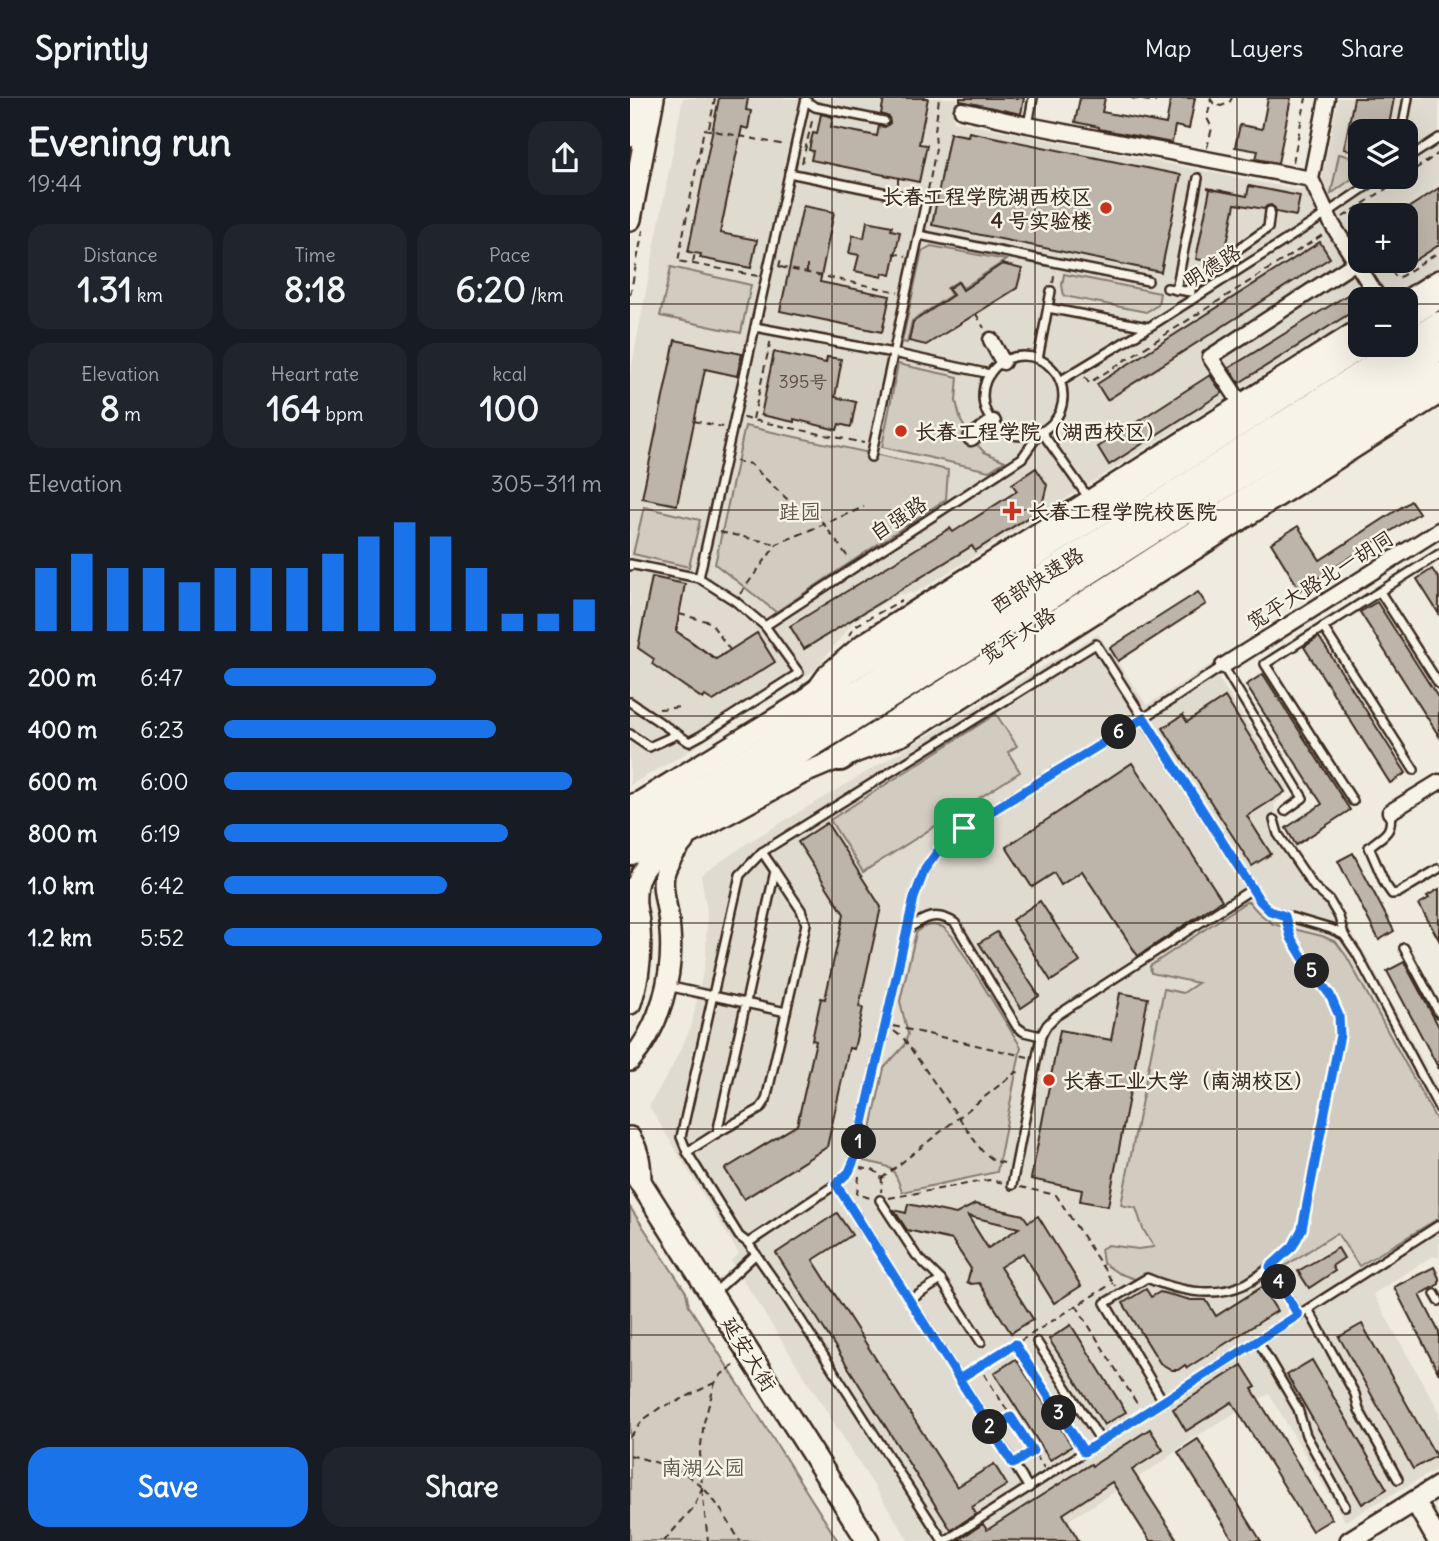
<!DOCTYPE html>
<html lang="en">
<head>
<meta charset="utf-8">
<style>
  :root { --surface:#171b24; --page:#20242c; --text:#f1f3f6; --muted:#9ea1a6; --line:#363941; --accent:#1a73e8 }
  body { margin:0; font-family:Delius,"LXGW WenKai TC",sans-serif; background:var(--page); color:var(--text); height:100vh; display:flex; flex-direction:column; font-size:26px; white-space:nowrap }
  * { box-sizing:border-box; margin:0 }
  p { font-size:23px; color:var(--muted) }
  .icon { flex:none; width:38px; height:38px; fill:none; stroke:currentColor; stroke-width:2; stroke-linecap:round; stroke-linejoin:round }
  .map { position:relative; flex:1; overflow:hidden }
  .details { display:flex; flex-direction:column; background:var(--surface); width:630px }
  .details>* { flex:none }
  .tools { position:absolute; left:718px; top:21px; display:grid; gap:14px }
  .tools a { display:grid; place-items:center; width:70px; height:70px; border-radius:14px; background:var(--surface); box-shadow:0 7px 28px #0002; font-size:35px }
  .pin { position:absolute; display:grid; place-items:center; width:60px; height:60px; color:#fff; margin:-30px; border-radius:14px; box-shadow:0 4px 10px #0006 }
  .km { position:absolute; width:35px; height:35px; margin:-18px; border-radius:50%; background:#222; color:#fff; font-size:19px; line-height:35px; text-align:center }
  .round { display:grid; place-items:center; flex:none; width:74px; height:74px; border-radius:21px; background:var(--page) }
  .summary { display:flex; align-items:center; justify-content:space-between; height:119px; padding:0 28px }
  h1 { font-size:38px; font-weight:700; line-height:52px }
  .metrics { display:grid; grid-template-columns:repeat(3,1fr); gap:10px; height:119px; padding:7px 28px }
  .metrics div { display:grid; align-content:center; border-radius:18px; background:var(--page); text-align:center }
  .metrics b { font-size:35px; font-weight:700 }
  .metrics small { font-size:19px; font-weight:400 }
  .metrics p { font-size:19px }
  .chart { height:196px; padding:14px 28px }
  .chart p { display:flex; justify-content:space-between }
  .chart svg { width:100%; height:126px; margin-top:7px; stroke:var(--accent); stroke-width:6 }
  .primary-button { display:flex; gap:14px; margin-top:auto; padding:14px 28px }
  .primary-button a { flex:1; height:80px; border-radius:21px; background:var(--accent); color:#fff; font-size:28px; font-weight:700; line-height:80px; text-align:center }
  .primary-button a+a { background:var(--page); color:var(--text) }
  ul { padding:0 28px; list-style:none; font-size:23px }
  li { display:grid; grid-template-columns:112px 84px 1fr; align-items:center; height:52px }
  li i { height:18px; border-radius:9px; background:var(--accent) }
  header { display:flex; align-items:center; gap:42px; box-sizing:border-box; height:98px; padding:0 35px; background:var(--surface); border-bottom:2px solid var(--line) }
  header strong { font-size:33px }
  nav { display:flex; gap:38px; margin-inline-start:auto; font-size:24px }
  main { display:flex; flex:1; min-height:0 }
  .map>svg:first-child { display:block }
</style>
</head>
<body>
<header>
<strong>Sprintly</strong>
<nav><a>Map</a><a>Layers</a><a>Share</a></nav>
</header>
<main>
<section class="details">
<div class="summary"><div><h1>Evening run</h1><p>19:44</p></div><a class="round"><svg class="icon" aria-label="share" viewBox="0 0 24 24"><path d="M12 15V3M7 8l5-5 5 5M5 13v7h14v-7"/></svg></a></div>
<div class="metrics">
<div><p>Distance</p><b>1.31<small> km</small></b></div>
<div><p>Time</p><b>8:18</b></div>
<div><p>Pace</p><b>6:20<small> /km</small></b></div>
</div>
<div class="metrics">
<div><p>Elevation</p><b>8<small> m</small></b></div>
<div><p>Heart rate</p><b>164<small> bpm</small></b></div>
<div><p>kcal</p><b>100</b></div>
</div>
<div class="chart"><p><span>Elevation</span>305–311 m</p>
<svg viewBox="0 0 160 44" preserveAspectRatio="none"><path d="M5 44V22M15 44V17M25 44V22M35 44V22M45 44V27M55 44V22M65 44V22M75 44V22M85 44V17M95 44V11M105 44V6M115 44V11M125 44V22M135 44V38M145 44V38M155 44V33"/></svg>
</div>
<ul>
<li><b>200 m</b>6:47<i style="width:56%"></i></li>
<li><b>400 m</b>6:23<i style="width:72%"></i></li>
<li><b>600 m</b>6:00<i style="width:92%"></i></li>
<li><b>800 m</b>6:19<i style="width:75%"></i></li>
<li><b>1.0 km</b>6:42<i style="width:59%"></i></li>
<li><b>1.2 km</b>5:52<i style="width:100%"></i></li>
</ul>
<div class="primary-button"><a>Save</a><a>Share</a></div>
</section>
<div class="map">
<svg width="809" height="1443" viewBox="0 0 809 1443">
  <rect width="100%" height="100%" fill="#efebe0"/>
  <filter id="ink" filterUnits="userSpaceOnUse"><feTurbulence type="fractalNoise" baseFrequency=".0143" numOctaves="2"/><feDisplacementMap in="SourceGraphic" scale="14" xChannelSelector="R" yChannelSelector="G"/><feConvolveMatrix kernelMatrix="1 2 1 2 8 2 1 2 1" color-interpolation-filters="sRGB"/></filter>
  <g filter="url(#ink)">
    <!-- built -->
    <g fill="#e0dbd0" fill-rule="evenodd">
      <path d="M53 0H327L323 23 670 92 694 70 708 0H809V168L754 201H730V216L287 494 268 497 224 523 184 573 48 660 0 687V277ZM730 33H775V79H730ZM730 117H775V163H730Z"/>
      <path d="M468 536 517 607 580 567 659 691 644 707 650 728 690 787 703 802 715 819 722 836 735 855 809 993V1160L803 1158 743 1196 809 1313V1370L715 1423 639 1296 555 1345 534 1363 439 1422 451 1443H279L101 1163 109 1156 19 1008 41 971 61 929 76 860 77 814 71 777 119 744Z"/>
    </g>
    <!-- green -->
    <g fill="#d1cbc0" stroke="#867a6f" stroke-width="2">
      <path d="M709 56 730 61V75L701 96Z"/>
      <path d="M301 148 376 162 333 190 328 183 317 190 321 197 282 223 277 245 272 244 292 153Z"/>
      <path d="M41 169 121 187 111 235 30 218Z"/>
      <path d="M434 176 530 195 528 207 516 214 434 198 432 187Z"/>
      <path d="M268 266 328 279 326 303 331 323 341 340 354 354 375 363 359 373 252 349Z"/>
      <path d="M115 328 318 372 316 401 146 514 85 466Z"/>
      <path d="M14 409 70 422 59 469 3 456Z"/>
      <path d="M366 616 387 648 378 654 390 674 233 774 200 722Z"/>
      <path d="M616 804H619L628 814 643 826 692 838 706 844 717 859 809 1027V1120L729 1168 707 1135 625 1187 599 1196 580 1198 543 1195 488 1175 473 1165 471 1151 478 1147 508 1151 524 1149 513 1131 506 1110 491 1107 534 891 553 895 568 885 521 875 520 868Z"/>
      <path d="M303 827 313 829 323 839 391 949 367 1074 272 1094C263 1066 261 1069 234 1063L254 970 274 948 278 936 270 903 286 835 292 829Z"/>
      <path d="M0 1109 56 1194 59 1208 208 1443H0Z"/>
    </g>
    <!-- building -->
    <g fill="#bdb5aa" stroke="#3b2a1e" stroke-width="2" fill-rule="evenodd">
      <path d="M89 0H118L116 12 121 13 118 31 112 29 90 135 127 142 121 170 70 160 71 156 58 154Z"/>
      <path d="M254 0H298L289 46 297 47 289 84 181 62 183 53 179 52 181 43 183 35 187 36 191 16 203 19 201 29 247 38 249 28 255 29 260 25 259 19 251 16Z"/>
      <path d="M330 0H394L391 16 330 3Z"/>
      <path d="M450 0H475L472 14 536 26 541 0H565L559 31 545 28 542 45 469 31V29L445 24Z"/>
      <path d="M638 0H661L648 65 626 61 628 53 605 49 610 27 632 31Z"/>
      <path d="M724 0H764L758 33H730V54L714 51Z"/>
      <path d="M339 34 551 77 531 174 302 127 320 35 338 38Z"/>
      <path d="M619 88 670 98 666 118 646 114 645 110 641 107 637 108 634 111 605 106 594 161 588 165 566 161 580 91 617 98Z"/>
      <path d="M809 90V147L775 169V112Z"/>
      <path d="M173 108 204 114 190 184 260 198 252 234 150 213Z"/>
      <path d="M237 123 262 128 261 132 270 134 261 177 253 175 252 179 225 173 229 157 219 155 223 137 234 140Z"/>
      <path d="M690 144 700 160 477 302 467 286Z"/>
      <path d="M372 166 392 171 387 190 296 247 279 243 283 224 323 197 318 191 328 184 333 192Z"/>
      <path d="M722 194 730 206V209L609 285 599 270Z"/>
      <path d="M45 242 112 256 107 278 75 271 47 407 12 400Z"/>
      <path d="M144 254 196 265 197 259 211 261 210 266H211L205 299 226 304 221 329 209 326 207 332 164 321V324L131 317Z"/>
      <path d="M580 277 592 295 479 367 468 349Z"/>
      <path d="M406 370 417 387 411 411 345 453 342 448 174 551 160 528 320 430 323 434 387 393 382 386Z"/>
      <path d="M781 403 789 415 670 492 641 445 668 428 690 462Z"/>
      <path d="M802 471 809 481V516L787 481Z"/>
      <path d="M22 479 55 486 46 533 86 561 127 535 145 564 83 603 75 598 73 601 22 566 24 561 8 550Z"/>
      <path d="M568 494 576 506 488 563 480 550Z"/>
      <path d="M747 504 809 601V638L730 514Z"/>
      <path d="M689 539 776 675 760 685 674 549Z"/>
      <path d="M633 576 720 712 666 747 656 730 692 706 616 587Z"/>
      <path d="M595 599 655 694 617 718 641 756 622 768 533 630 553 617 557 624Z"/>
      <path d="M502 665 592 802 508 858 452 773 431 787 424 775 402 789 376 749Z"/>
      <path d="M197 725 251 809 229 909 233 910 224 951 219 950 197 1049 114 1101 95 1071 167 1027 186 943 182 942 191 900 195 901 214 816 168 744Z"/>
      <path d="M723 755 764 833 749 842 708 763Z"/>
      <path d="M809 791V842L789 806 799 800 797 798Z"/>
      <path d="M410 803 450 864 421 883 382 822Z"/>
      <path d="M367 834 409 898 391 910 349 845Z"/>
      <path d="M774 864 809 929V971L757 873Z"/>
      <path d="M490 895 518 900 478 1108 450 1103 452 1092 401 1081 430 932 481 942Z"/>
      <path d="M278 1106 326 1116 345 1106 393 1117 398 1124 408 1118 451 1188 424 1205 393 1155 370 1169 403 1221 381 1235 349 1185 341 1186 337 1184 341 1171 322 1142 277 1132 264 1112 276 1115ZM338 1118 389 1130 358 1150Z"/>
      <path d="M207 1115 222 1137 183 1162 327 1389 364 1366 377 1387 342 1409 346 1416 321 1432 146 1155Z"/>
      <path d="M708 1150 714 1160 702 1168 705 1173 679 1190 668 1173Z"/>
      <path d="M804 1169 809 1180V1186L790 1197 809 1234V1276L764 1189Z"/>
      <path d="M632 1189 647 1213 557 1270 555 1267 548 1272H542L530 1265 493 1205 516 1191 521 1199 530 1194 561 1202H576L586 1218Z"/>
      <path d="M732 1226 806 1358 783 1371 709 1239Z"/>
      <path d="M441 1227 496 1314 474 1327 419 1241Z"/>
      <path d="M386 1261 442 1348 420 1362 364 1275Z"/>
      <path d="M682 1262 757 1391 732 1406 657 1277Z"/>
      <path d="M612 1267 626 1289 622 1291 702 1421 682 1433 602 1304 556 1333 543 1311Z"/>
      <path d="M520 1331 533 1352 502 1372 548 1443H520L482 1384 433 1416 449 1443 328 1442 353 1426 357 1432 461 1366 462 1368Z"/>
      <path d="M568 1341 631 1443H604L548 1354Z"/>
    </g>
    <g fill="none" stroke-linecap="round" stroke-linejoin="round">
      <!-- lane casing -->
      <g stroke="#3b2a1e" stroke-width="12">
        <g id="lane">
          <path d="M176 3 185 9 254 23"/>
          <path d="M398 27 403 0"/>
          <path d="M772 33 778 0"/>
          <path d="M775 62 809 40"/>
          <path d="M159 75 296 103 241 359"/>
          <path d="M289 137 518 183"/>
          <path d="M537 190 561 194"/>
          <path d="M546 192 568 80"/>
          <path d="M556 193 605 162 601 156 638 130 640 113"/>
          <path d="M418 210 518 229"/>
          <path d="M125 229 263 255 360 276"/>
          <circle cx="393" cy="298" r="40"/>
          <path d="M408 261 421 193"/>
          <path d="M430 283 519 229 684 124 750 79"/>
          <path d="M0 468V466L69 480 105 503 135 528 169 575 72 637 59 644 0 604"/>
          <path d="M69 480 176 0"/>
          <path d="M750 494 809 586"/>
          <path d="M135 528 392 360 411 333 460 402"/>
          <path d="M693 529 784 672"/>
          <path d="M0 636 19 649 48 636"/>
          <path d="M723 703 635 566 809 456"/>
          <path d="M760 714C763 736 754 736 739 749L755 786 762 796 768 795 808 771"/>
          <path d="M644 722 648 736 684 789 699 802 709 819 714 837"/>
          <path d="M278 831C295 819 306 813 325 825L387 929 394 934 411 938"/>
          <path d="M774 850 809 915"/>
          <path d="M37 888 156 914"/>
          <path d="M87 1035 130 1011 136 1002 176 826 171 812 145 773"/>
          <path d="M57 1054 87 1035 145 773 132 754"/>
          <path d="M206 1086 399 1390"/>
          <path d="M382 1087 411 938 417 927 426 918 622 791"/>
          <path d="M250 1102 286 1157 311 1182 351 1244"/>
          <path d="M118 1145 206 1086 219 1074 225 1060 284 800 295 771 310 750 334 730 514 620 593 568 673 700 655 713"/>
          <path d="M83 1196 126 1156"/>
          <path d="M805 1196 809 1203"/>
          <path d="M280 1202 311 1182"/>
          <path d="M678 1211 725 1296 729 1312 768 1381"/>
          <path d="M628 1243 668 1311 676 1337 715 1408"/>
          <path d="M407 1244 471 1343"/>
          <path d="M533 1303 475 1205 517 1180C546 1192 582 1201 613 1187 622 1183 632 1175 640 1169L669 1217"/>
          <path d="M313 1443 158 1202 118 1145 109 1138 57 1054 51 1039 110 777 132 754 466 546 630 803 640 813 701 831 714 837 727 856 809 1010"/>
          <path d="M315 1443 809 1127"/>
        </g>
      </g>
      <!-- street casing -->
      <g stroke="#3b2a1e" stroke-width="19">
        <g id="street">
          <path d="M697 0 681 81 702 126 749 201"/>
          <path d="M332 12 398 27 681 81"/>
          <path d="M361 242 373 264"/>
          <path d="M606 298 580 259 726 164"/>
          <path d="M341 340 363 324"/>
          <path d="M593 568 809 432"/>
          <path d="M760 714 809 684"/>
        </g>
      </g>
      <!-- secondary casing -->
      <g stroke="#3b2a1e" stroke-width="24">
        <g id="secondary">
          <path d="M775 203 809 182"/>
          <path d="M0 707 9 704 183 597 198 576 233 546 730 231"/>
          <path d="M6 808C4 779 13 767 35 750L172 676 210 660 273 637 809 296"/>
          <path d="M0 963C30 929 44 878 40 833 36 788 21 782 54 743"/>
          <path d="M0 1039C10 1054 11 1068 11 1086"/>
          <path d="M785 1403 808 1443"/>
          <path d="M720 1443 809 1388"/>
        </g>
      </g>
      <!-- primary casing -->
      <g stroke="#3b2a1e" stroke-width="26">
        <g id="primary">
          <path d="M0 38 8 0"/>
          <path d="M0 121 23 0"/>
          <path d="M0 791C13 829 13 867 0 905"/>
          <path d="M0 1068 238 1443"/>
        </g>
      </g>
      <!-- highway casing -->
      <g stroke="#3b2a1e" stroke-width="30">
        <g id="highway">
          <path d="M775 219 809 198"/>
          <path d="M183 597 218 572 320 511 732 247"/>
          <path d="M210 660 485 487 809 277"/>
          <path d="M0 729 31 715 400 488 809 226"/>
          <path d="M0 754 39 735 410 505 809 251"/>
        </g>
      </g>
      <!-- path -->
      <g stroke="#3b2a1e" stroke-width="2" stroke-dasharray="7 5" stroke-linecap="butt">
        <path d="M501 0 525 4 526 0"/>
        <path d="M580 0 584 6 591 8 599 5 602 0"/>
        <path d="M79 30 85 0"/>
        <path d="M577 50 582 30 577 20 581 2"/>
        <path d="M663 64 676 0"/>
        <path d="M172 65 183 19"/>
        <path d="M775 78 809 55"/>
        <path d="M268 80V89"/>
        <path d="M577 90 593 93"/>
        <path d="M298 92 306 50 305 33 309 0"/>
        <path d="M713 119 774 79"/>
        <path d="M263 155 276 158"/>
        <path d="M755 163 767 181 809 154"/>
        <path d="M63 164 65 155"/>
        <path d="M149 169 151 160"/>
        <path d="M150 169 268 194"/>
        <path d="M177 174V165"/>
        <path d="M128 178 48 163 74 31 155 47"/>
        <path d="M423 185 425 173"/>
        <path d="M0 197 13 132"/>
        <path d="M346 216 354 230"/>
        <path d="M455 279 459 285 694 136"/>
        <path d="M113 320 234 345"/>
        <path d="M123 321 141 241"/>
        <path d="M64 323 93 329"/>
        <path d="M105 363 120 366 159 403 188 418 220 462"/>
        <path d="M90 434 146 446"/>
        <path d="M110 496 147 446 234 409"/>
        <path d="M49 516 80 524 100 552 86 561 46 533Z"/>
        <path d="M219 537 225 528 272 502"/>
        <path d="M29 611 52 609"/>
        <path d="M263 928 398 959"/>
        <path d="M264 933 274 941 352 1053 365 1063 378 1066"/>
        <path d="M230 1070 243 1072 251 1077 252 1085 251 1094"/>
        <path d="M229 1078 227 1096 240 1100"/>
        <path d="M251 1081 386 974 392 975"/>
        <path d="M390 1089 426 1097 485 1188"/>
        <path d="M259 1100 359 1082 374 1085"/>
        <path d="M646 1163 663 1148 672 1131 710 937C710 930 710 922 708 915 697 883 666 863 658 830"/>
        <path d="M446 1207 509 1309"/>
        <path d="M385 1247 449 1345"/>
        <path d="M339 1275 483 1185"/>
        <path d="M354 1276 414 1370"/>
        <path d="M370 1326 380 1320"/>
        <path d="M0 1339 13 1322 31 1309 46 1304 84 1285"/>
        <path d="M0 1357C19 1363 41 1367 58 1378 82 1393 96 1420 110 1443"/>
        <path d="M392 1360 402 1353"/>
        <path d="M72 1391 78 1443"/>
        <path d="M34 1443 64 1409 72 1390 70 1355 74 1324 85 1285 92 1276 106 1266"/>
      </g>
      <!-- lane -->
      <use href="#lane" stroke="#f7f3e8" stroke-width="7"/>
      <!-- street -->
      <use href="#street" stroke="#f7f3e8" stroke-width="14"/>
      <!-- secondary -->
      <use href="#secondary" stroke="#f7f3e8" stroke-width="19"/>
      <!-- primary -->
      <use href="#primary" stroke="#f7f3e8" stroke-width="21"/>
      <!-- highway -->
      <use href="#highway" stroke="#f7f3e8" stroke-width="24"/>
    </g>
  </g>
  <g fill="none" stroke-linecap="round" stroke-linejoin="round" filter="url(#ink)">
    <!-- route casing -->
    <g stroke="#fff" stroke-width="14">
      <path id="route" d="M334 730 310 750 295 771 284 800 225 1060 219 1074 206 1086C265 1179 324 1273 383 1366L403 1353 381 1319 362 1332 329 1281 385 1246 454 1354 668 1217 640 1169 663 1148 672 1131 710 937 709 918 700 897 678 868 661 840 655 818 640 813 630 803 514 620 334 730"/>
    </g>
    <!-- route -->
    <use href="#route" stroke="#1a73e8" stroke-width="9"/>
  </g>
  <!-- grid -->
  <path fill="none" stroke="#3b2a1e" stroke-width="2" stroke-opacity="0.55" d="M202 0V1443M405 0V1443M607 0V1443M0 206H730M775 206H809M0 412H809M0 618H809M0 825H809M0 1031H809M0 1237H809"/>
  <!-- markers -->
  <g fill="#c8321e" stroke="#f7f3e8" stroke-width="2.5">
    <circle cx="476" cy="110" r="7"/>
    <circle cx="271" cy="333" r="7"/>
    <path d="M378.5 402.5h7v7h7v7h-7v7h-7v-7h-7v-7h7z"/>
    <circle cx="419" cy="982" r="7"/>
  </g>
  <g text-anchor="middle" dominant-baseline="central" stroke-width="5" stroke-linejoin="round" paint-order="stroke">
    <!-- number labels -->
    <g font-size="18" fill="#5c4d41">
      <text x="173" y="283">395号</text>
    </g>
    <!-- poi labels -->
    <g font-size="21" font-weight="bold" fill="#3b2a1e" stroke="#f7f3e8" text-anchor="start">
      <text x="462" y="98" text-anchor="end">长春工程学院湖西校区<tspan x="462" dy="24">4 号实验楼</tspan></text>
      <text x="285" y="333">长春工程学院（湖西校区）</text>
      <text x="398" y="413">长春工程学院校医院</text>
      <text x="433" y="982">长春工业大学（南湖校区）</text>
    </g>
    <!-- street labels -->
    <g font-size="21" fill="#3b2a1e" stroke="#f7f3e8">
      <text transform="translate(582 168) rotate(-32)">明德路</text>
      <text transform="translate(268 420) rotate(-33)">自强路</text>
      <text transform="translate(407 482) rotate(-32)">西部快速路</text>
      <text transform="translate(690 482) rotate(-32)">宽平大路北一胡同</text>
      <text transform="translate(388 537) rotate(-33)">宽平大路</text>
      <text transform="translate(119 1256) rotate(58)">延安大街</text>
    </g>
    <!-- park labels -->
    <g font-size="21" fill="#605246" stroke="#f7f3e8">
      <text x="170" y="413">跬园</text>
      <text x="73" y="1369">南湖公园</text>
    </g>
  </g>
</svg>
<div class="tools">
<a><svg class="icon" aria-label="layers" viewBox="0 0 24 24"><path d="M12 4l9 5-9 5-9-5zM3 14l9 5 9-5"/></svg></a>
<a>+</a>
<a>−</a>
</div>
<div class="pin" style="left:334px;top:730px;background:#1e9e55"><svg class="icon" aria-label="arrive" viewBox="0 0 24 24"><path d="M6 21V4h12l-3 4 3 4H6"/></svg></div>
<b class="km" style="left:229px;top:1044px">1</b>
<b class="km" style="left:360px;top:1329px">2</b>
<b class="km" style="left:429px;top:1315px">3</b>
<b class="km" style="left:649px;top:1184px">4</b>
<b class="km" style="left:682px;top:873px">5</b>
<b class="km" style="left:489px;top:634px">6</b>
</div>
</main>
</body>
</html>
